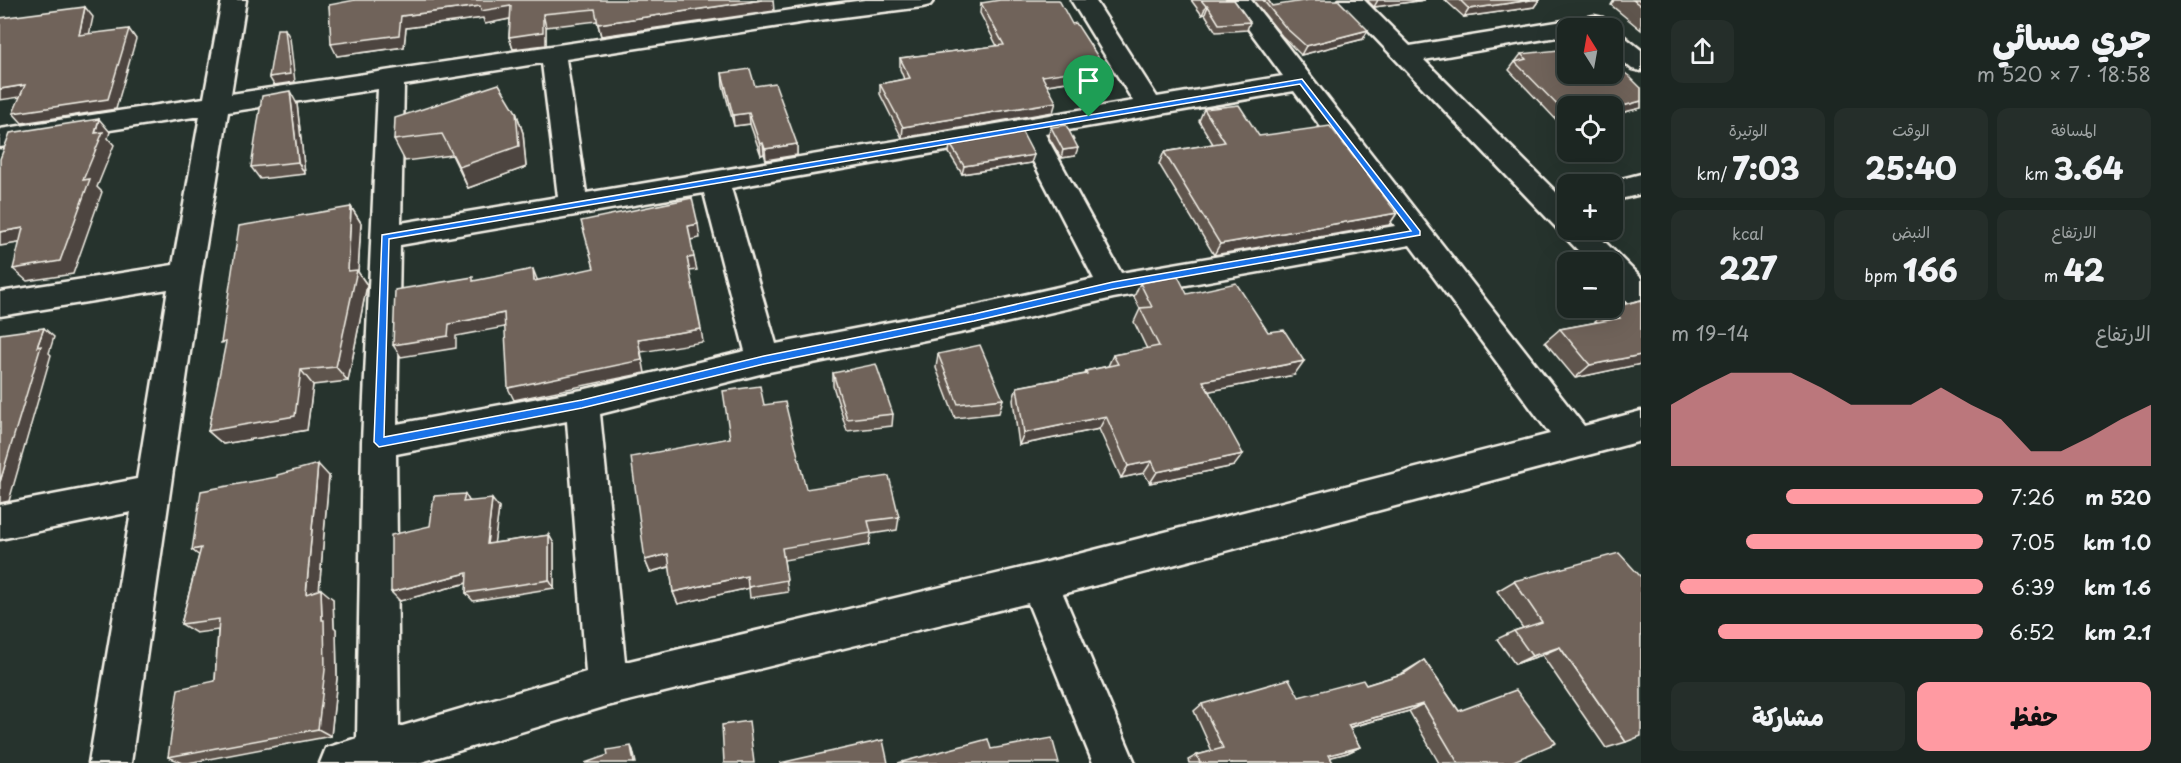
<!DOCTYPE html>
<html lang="ar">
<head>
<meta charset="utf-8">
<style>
  :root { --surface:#1c2622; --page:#252e2a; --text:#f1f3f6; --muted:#a0a5a5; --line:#3a4340; --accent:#ff9aa2 }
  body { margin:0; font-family:"Playpen Sans","Playpen Sans Arabic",sans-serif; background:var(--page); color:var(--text); direction:rtl; height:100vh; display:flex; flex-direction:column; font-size:22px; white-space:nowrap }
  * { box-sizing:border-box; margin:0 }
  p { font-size:20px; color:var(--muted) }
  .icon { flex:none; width:33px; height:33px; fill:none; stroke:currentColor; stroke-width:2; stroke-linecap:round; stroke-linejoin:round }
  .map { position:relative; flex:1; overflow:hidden; direction:ltr }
  .side { display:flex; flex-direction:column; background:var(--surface); width:540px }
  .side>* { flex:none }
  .needle { width:39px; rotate:349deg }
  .controls { position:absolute; left:1557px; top:18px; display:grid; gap:12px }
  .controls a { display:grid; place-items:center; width:66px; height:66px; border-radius:12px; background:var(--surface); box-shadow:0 6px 24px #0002,0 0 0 2px var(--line); font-size:30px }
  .pin { position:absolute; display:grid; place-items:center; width:51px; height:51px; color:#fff; margin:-62px -26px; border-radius:50% 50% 50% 0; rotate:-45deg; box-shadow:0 0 6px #0007 }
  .pin .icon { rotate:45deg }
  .round { display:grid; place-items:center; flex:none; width:63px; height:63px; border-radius:12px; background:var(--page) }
  .headline { display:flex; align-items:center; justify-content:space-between; height:102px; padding:0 30px }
  h1 { font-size:33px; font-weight:800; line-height:45px }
  .metrics { display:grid; grid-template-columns:repeat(3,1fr); gap:9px; height:102px; padding:6px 30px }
  .metrics div { display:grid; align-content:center; border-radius:12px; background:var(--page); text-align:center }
  .metrics b { font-size:30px; font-weight:800 }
  .metrics small { font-size:16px; font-weight:400 }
  .metrics p { font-size:16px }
  .chart { height:168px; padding:12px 30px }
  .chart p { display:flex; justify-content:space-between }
  .chart svg { width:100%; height:108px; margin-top:6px; fill:var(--accent); opacity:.7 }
  .cta { display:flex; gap:12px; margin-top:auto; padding:12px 30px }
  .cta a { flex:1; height:69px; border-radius:12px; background:var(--accent); color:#111; font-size:24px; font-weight:800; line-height:69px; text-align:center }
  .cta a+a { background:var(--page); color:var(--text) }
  ul { padding:0 30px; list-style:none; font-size:20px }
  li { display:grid; grid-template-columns:96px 72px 1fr; align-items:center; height:45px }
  li i { height:15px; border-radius:8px; background:var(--accent) }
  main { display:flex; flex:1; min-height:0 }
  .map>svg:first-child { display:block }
</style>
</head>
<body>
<main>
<section class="side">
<div class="headline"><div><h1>جري مسائي</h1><p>18:58 · 7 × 520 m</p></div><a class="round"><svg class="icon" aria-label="share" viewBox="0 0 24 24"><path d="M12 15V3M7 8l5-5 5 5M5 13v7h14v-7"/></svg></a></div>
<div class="metrics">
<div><p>المسافة</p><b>3.64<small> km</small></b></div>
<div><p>الوقت</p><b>25:40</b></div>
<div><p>الوتيرة</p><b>7:03<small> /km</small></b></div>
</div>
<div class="metrics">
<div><p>الارتفاع</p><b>42<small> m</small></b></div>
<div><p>النبض</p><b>166<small> bpm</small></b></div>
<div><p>kcal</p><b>227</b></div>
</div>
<div class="chart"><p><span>الارتفاع</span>14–19 m</p>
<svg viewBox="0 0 160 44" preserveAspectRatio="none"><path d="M0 44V19L10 12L20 6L30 6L40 6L50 12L60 19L70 19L80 19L90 12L100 19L110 25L120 38L130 38L140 32L150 25L160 19V44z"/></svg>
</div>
<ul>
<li><b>520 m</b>7:26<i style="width:63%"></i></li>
<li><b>1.0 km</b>7:05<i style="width:76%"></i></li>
<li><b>1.6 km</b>6:39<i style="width:97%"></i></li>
<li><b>2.1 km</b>6:52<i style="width:85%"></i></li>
</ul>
<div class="cta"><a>حفظ</a><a>مشاركة</a></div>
</section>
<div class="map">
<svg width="1641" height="763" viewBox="0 0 1641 763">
  <rect width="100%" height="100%" fill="#26332d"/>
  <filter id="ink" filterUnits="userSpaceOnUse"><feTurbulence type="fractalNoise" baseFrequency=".0167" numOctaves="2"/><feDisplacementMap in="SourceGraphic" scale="12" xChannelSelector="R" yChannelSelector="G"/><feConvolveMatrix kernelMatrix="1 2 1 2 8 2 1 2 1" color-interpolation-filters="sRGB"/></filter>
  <g filter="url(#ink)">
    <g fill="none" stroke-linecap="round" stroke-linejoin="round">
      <!-- minor casing -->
      <g stroke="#f4f1e8" stroke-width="5">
        <g id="minor">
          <path d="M222 0H246L231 94 819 6 865 0H934L930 5 922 7 819 20 566 59 586 193 1133 101 1071 0H1095L1157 97 1283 76 1227 0H1251L1584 426 1641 411V441L1063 594 1135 763H1093L1028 603 607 706 418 763H320L326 748 357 738 362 442 378 89 228 112 201 275 131 763H89L131 512 0 539V505L137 479 168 289 0 316V292L173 265 200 116 0 147V129L204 98ZM542 63 558 197 401 223 404 85ZM1294 91 1395 226 1121 273 1045 134ZM1021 138 1094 279 974 306 776 344 731 188ZM704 193 745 351 582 390 397 424 400 245ZM1410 245 1550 434 1039 564 625 662 600 414 764 373 974 330 1113 298ZM567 421 586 672 399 727 396 454Z"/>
          <path d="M1339 0H1364L1410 46 1594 16 1603 18 1606 23 1601 28H1568V35L1424 60 1568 204V230H1593L1641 278V309L1630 305 1612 288V262H1589Z"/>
          <path d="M1612 32 1621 34 1641 50V71L1632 69 1612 52Z"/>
          <path d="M1641 174V194L1612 201V184H1602Z"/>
        </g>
      </g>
      <!-- minor -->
      <use href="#minor" fill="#26332d" fill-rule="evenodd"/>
    </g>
    <!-- wall -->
    <g fill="#5f554d" stroke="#f4f1e8" stroke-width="1.5">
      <path d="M1191 0H1234L1250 22 1247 30 1216 32 1205 14 1202 15Z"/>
      <path d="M1253 0H1268L1272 6 1368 30 1363 39 1301 55 1282 36Z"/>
      <path d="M1367 0H1425L1374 7Z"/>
      <path d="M1445 0H1539L1534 7 1464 17Z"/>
      <path d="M1614 0H1641V30L1611 5Z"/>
      <path d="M981 3 1097 70 1088 72 1086 79 1047 85 1053 112 902 138 880 94V84L904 79 900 69V58L997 46 980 13Z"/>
      <path d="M329 5 774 11 601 36 597 21 546 27V45L513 49 509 37 510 19 485 24 483 18 406 28 404 47 337 56Z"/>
      <path d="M1521 54 1641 88V108L1612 115V106H1568V127L1564 128 1509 70Z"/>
      <path d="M722 73 755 86 797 144V155L766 160 764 154 761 155 750 124 734 126 723 85Z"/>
      <path d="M297 104 305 174 260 179 251 167Z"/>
      <path d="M1204 109 1259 136 1397 213 1389 225 1214 255 1159 164 1164 152 1213 144 1199 121Z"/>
      <path d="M516 112 523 133 526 167 468 188 452 155 405 161 394 140Z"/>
      <path d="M1051 127 1075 156 1061 158 1048 136Z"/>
      <path d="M950 144 1031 163 962 174 949 153Z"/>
      <path d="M351 207 361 223 358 272 367 285 348 381 313 385 307 430 223 444 208 431Z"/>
      <path d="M1140 283 1187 294 1294 375 1209 391 1234 466 1150 483 1144 473 1121 478 1099 429 1019 445 1013 400 1017 387 1085 374 1086 371 1108 366 1113 355 1147 349 1134 322 1140 309 1134 297Z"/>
      <path d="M1641 300V364L1575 378 1545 342 1560 329 1597 322 1595 321 1611 308Z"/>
      <path d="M938 354 1003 399 999 413 955 418 936 368Z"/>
      <path d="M833 373 893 414 892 426 847 431 833 386Z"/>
      <path d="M764 405 806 489 899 517 897 530 871 534 869 545 784 560 788 592 750 598 749 588 678 604 673 592 670 567 650 572 645 560 730 438Z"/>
      <path d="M329 476 319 590 333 599 334 627 336 629 337 678 331 736 188 763H183L168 757 215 681 218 630 196 633 181 624 199 555 192 550Z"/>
      <path d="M465 494 469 501 499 508 494 543 549 535 554 544V588L473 601 466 593 467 583 400 601 430 526Z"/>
      <path d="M1514 581 1626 742 1606 748 1542 655 1515 664 1497 639 1514 631 1523 628 1497 591Z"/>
      <path d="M1424 660 1459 711 1509 763H1439L1409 711 1349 728 1360 747 1347 753 1330 757 1333 763H1189L1188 760 1197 755 1212 751 1194 711 1202 704 1299 697 1366 685 1401 674Z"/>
    </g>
    <!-- shaded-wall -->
    <g fill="#4e453f" stroke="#f4f1e8" stroke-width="1.5">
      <path d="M762 0H773L774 11 601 36 598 24Z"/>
      <path d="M1378 0H1425L1374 7Z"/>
      <path d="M1531 0H1539L1534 7 1464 17 1469 9Z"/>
      <path d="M480 6H511L514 18 485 24 483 18 406 28 404 47 337 56 331 44 401 16Z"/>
      <path d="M1206 6H1208L1205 14 1202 15Z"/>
      <path d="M85 7 93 17 87 45 79 35Z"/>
      <path d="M543 14 546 27V45L513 49 509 37Z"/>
      <path d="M129 29 136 39 116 109 22 123 13 113Z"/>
      <path d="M285 29 290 38 295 82 274 85 269 77Z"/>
      <path d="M1368 30 1363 39 1301 55 1306 46Z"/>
      <path d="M1100 60 1097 70 1088 72 1086 79 1040 86 1042 76 1085 62Z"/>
      <path d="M25 85 34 95 0 100V89Z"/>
      <path d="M290 91 297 104 305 174 298 162Z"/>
      <path d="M1641 101V108L1612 115V109Z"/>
      <path d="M1056 102 1053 112 902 138 903 127Z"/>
      <path d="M516 112 523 133 526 167 468 188 459 167Z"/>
      <path d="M749 113 750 124 734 126 733 115Z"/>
      <path d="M99 119 110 132 108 138 114 145 97 187 102 192 73 274 27 281 13 269 83 180Z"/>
      <path d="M763 143 764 154 761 155 760 144Z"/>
      <path d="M797 144V155L766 160 765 149Z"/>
      <path d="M1078 148 1075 156 1061 158 1063 150Z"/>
      <path d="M1034 155 1031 163 962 174 964 166Z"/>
      <path d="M351 207 361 223 358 272 367 285 348 381 336 367 348 271Z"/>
      <path d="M1397 213 1389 225 1214 255 1220 244Z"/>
      <path d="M698 224 700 238 690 240 688 226Z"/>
      <path d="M23 228 36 240 0 246V232Z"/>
      <path d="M694 257 697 270 689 271 687 258Z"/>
      <path d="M533 269 538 282 534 281Z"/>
      <path d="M504 313 510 326 456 336V348L401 357 393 345 449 324Z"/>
      <path d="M44 328 54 337 49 353 51 355 9 501 0 503V482L37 347Z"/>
      <path d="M701 329 703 342 641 352 645 373 514 400 508 388 638 339Z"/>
      <path d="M1641 355V364L1575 378 1590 365Z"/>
      <path d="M1304 361 1294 375 1195 394 1203 381Z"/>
      <path d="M301 370 313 385 307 430 223 444 208 431Z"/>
      <path d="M1106 416 1099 429 1019 445 1024 433Z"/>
      <path d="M1243 454 1234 466 1150 483 1157 472Z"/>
      <path d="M1152 461 1144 473 1121 478 1128 466Z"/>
      <path d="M318 464 329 476 318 603 306 594Z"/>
      <path d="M465 494 471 504 463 502Z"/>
      <path d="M492 499 499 508 493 553 487 544Z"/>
      <path d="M549 535 554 544V588L549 580Z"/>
      <path d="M201 548 206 561 192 550Z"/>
      <path d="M668 554 672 566 650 572 645 560Z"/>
      <path d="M467 573 474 581 400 601 391 592Z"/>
      <path d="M747 576 749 588 678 604 673 592Z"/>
      <path d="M321 589 333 599 334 627 336 629 337 678 331 736 318 729 322 620Z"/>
      <path d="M1560 647 1542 655 1515 664 1532 656Z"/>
      <path d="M1423 704 1409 711 1335 731 1348 725Z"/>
      <path d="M631 746 633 750 636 763H634Z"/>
      <path d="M1360 747 1347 753 1317 761 1329 755Z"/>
    </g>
    <!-- building -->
    <g fill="#6f635a" stroke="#f4f1e8" stroke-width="1.5">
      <path d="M355 0H762L598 24 595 9 543 14V32L509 37 511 6 481 11 480 6 401 16 399 35 331 44 329 5Z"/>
      <path d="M1000 0H1059L1072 24 1076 23 1100 60 1085 62 1089 69 1042 76 1056 102 903 127 880 84 910 78 900 58 1004 45 981 3Z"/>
      <path d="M1201 0H1234L1250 22 1219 24 1208 6H1206Z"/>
      <path d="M1263 0H1268L1272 6 1309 0H1338L1368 30 1306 46 1286 28Z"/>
      <path d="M1460 0H1531L1469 9Z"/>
      <path d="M1633 0H1641V6Z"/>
      <path d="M85 7 79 35 129 29 108 99 13 113 25 85 0 89V18Z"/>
      <path d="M277 29H285L290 74 269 77Z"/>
      <path d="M1568 49V74H1612V64L1629 76 1641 88V101L1612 109V106H1568V116L1515 62 1526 59 1521 54Z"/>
      <path d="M750 69 755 86 775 83 797 144 765 149 763 143 760 144 749 113 733 115 722 73Z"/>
      <path d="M499 84 516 112 519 146 459 167 442 134 394 140 395 118Z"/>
      <path d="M290 91 298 162 251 167 262 96Z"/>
      <path d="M1239 105 1259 136 1330 126 1397 213 1220 244 1164 152 1225 142 1204 109Z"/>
      <path d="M99 119 95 133 103 132 83 180 90 179 60 261 13 269 23 228 0 232V159L10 133Z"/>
      <path d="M1066 125 1078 148 1063 150 1051 127Z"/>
      <path d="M1022 132 1034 155 964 166 950 144Z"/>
      <path d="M692 198 698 224 688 226 694 257 687 258 701 329 638 339 642 360 508 388 504 313 449 324 448 336 393 345 395 290 473 277V281L533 269 534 281 594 268 581 221Z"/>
      <path d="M351 207 348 271 357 270 336 367 301 370 295 416 208 431 226 342 221 343 239 226Z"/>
      <path d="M1178 276 1187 294 1236 283 1268 332 1284 330 1304 361 1203 381 1243 454 1157 472 1152 461 1128 466 1106 416 1024 433 1017 387 1087 374 1086 371 1118 364 1113 355 1159 346 1140 308 1152 307 1140 283Z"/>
      <path d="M1641 300V355L1590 365 1560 329 1620 318 1611 308Z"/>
      <path d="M44 328 37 347 41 346 0 482V334Z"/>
      <path d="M980 345 1003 399 958 404 938 354Z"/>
      <path d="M876 364 893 414 847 419 833 373Z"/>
      <path d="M760 386 764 405 785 402 806 489 889 476 899 517 868 521 871 533 782 548 787 580 748 587 747 576 673 592 668 554 645 560 631 457 730 438 723 391Z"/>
      <path d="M318 464 306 594 321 589 322 620H324L325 670 318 729 168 757 178 689 215 681 219 619 181 624 201 548 192 550 201 491 277 477V475Z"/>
      <path d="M465 494 463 502 492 499 487 544 549 535V580L466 593 467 573 391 592V535L430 526 434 496Z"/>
      <path d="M1619 553 1641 577V736L1626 742 1560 647 1532 656 1514 631 1542 622 1514 581Z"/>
      <path d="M1424 660 1459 711 1516 690 1556 743 1509 763H1458L1423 704 1348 725 1360 747 1329 755 1333 763H1200L1197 755 1223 748 1202 704 1289 679 1299 697 1363 680 1366 685 1405 673Z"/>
      <path d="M749 721 754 763H724L722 725Z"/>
      <path d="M1052 738 1059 763H898L988 739 991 749Z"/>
      <path d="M883 740 888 763H780Z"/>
      <path d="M631 746 634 763H585L608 755 607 750Z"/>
    </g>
  </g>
  <!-- route -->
  <path fill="#1a73e8" stroke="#fff" stroke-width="1.5" fill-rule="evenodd" d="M1302 79 1420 231V235L1113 289 974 321 764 364 582 408 379 447 374 442 382 235ZM1300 84 1411 231 1113 282 974 314 764 356 582 400 384 437 389 239Z"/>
</svg>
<div class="controls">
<a><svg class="needle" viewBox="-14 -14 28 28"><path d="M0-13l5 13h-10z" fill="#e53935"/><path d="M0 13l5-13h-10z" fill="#a0a5a5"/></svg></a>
<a><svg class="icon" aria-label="locate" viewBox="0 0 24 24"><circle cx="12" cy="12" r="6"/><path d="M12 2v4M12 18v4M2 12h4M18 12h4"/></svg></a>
<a>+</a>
<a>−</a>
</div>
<div class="pin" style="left:1089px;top:117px;background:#1e9e55"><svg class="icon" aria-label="arrive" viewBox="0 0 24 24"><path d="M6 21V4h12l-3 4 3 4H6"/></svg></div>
</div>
</main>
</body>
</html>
